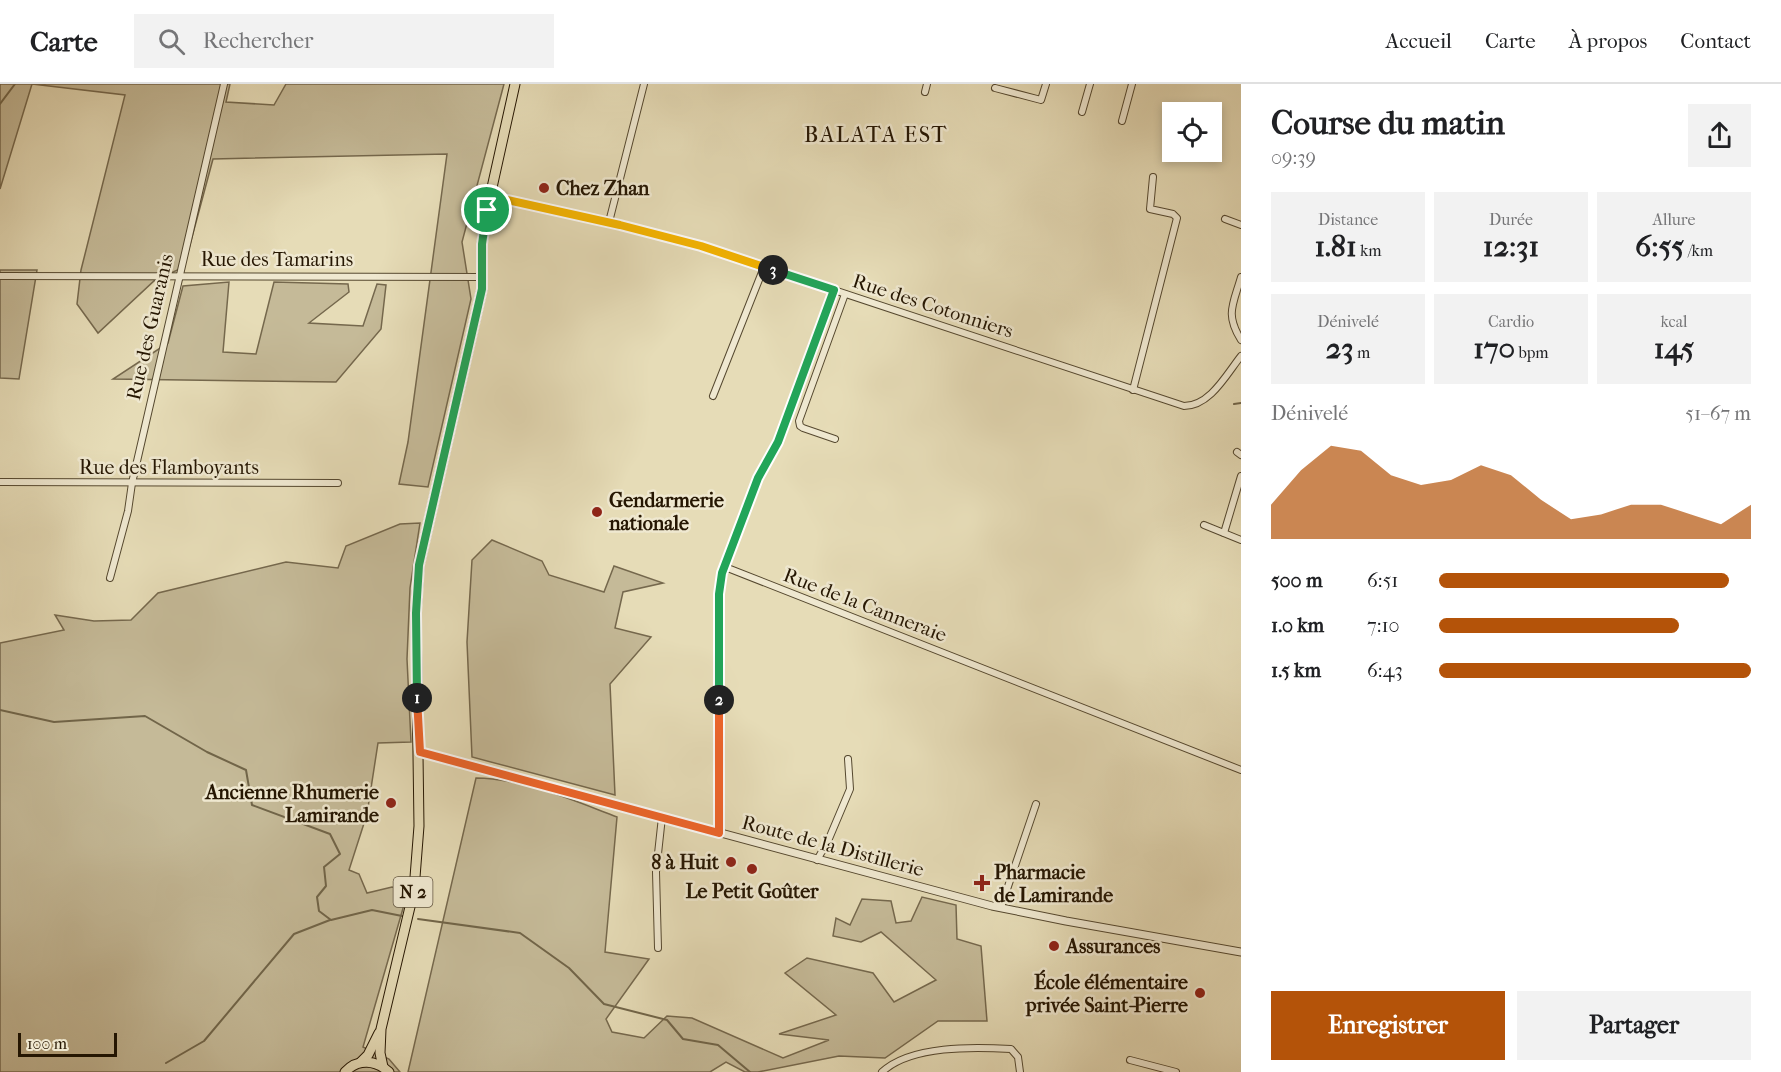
<!DOCTYPE html>
<html lang="fr">
<head>
<meta charset="utf-8">
<style>
  :root { --surface:#fff; --page:#f2f2f2; --text:#202124; --muted:#757577; --line:#e0e0e0; --accent:#b45309 }
  body { margin:0; font-family:"IM FELL French Canon",serif; background:var(--page); color:var(--text); height:100vh; display:flex; flex-direction:column; font-size:22px; white-space:nowrap }
  * { box-sizing:border-box; margin:0 }
  p { font-size:20px; color:var(--muted) }
  .icon { flex:none; width:33px; height:33px; fill:none; stroke:currentColor; stroke-width:2; stroke-linecap:round; stroke-linejoin:round }
  .map { position:relative; flex:1; overflow:hidden }
  .details { display:flex; flex-direction:column; background:var(--surface); width:540px }
  .details>* { flex:none }
  .controls { position:absolute; left:1162px; top:18px; display:grid; gap:12px }
  .controls a { display:grid; place-items:center; width:60px; height:60px; border-radius:0px; background:var(--surface); box-shadow:0 3px 9px #0003; font-size:30px }
  .scale { position:absolute; left:18px; bottom:15px; width:99px; box-sizing:border-box; padding-left:6px; border:3px solid #251602; border-top:0; font-size:16px; line-height:21px; white-space:nowrap; color:#251602; -webkit-text-stroke:4px #efe8d0; paint-order:stroke }
  .pin { position:absolute; display:grid; place-items:center; width:51px; height:51px; color:#fff; margin:-26px; border:3px solid #fff; border-radius:50%; box-shadow:0 2px 6px #0007 }
  .km { position:absolute; width:30px; height:30px; margin:-15px; border-radius:50%; background:#222; color:#fff; font-size:16px; line-height:30px; text-align:center }
  .round { display:grid; place-items:center; flex:none; width:63px; height:63px; border-radius:0px; background:var(--page) }
  .overview { display:flex; align-items:center; justify-content:space-between; height:102px; padding:0 30px }
  h1 { font-size:33px; font-weight:800; line-height:45px }
  .stats { display:grid; grid-template-columns:repeat(3,1fr); gap:9px; height:102px; padding:6px 30px }
  .stats div { display:grid; align-content:center; border-radius:0px; background:var(--page); text-align:center }
  .stats b { font-size:30px; font-weight:800 }
  .stats small { font-size:16px; font-weight:400 }
  .stats p { font-size:16px }
  .chart { height:168px; padding:12px 30px }
  .chart p { display:flex; justify-content:space-between }
  .chart svg { width:100%; height:108px; margin-top:6px; fill:var(--accent); opacity:.7 }
  .action { display:flex; gap:12px; margin-top:auto; padding:12px 30px }
  .action a { flex:1; height:69px; border-radius:0px; background:var(--accent); color:#fff; font-size:24px; font-weight:800; line-height:69px; text-align:center }
  .action a+a { background:var(--page); color:var(--text) }
  ul { padding:0 30px; list-style:none; font-size:20px }
  li { display:grid; grid-template-columns:96px 72px 1fr; align-items:center; height:45px }
  li i { height:15px; border-radius:8px; background:var(--accent) }
  header { display:flex; align-items:center; gap:36px; box-sizing:border-box; height:84px; padding:0 30px; background:var(--surface); border-bottom:2px solid var(--line) }
  header strong { font-size:28px }
  nav { display:flex; gap:33px; margin-inline-start:auto; font-size:21px }
  .search { width:420px; height:54px; background:var(--page); display:flex; align-items:center; gap:15px; box-sizing:border-box; padding:0 21px; border-radius:0px; color:var(--muted); font-size:22px }
  main { display:flex; flex:1; min-height:0 }
  .map>svg:first-child { display:block }
</style>
</head>
<body>
<header>
<strong>Carte</strong>
<div class="search"><svg class="icon" aria-label="search" viewBox="0 0 24 24"><circle cx="10" cy="10" r="6"/><path d="M15 15l6 6"/></svg>Rechercher</div>
<nav><a>Accueil</a><a>Carte</a><a>À propos</a><a>Contact</a></nav>
</header>
<main>
<div class="map">
<svg width="1241" height="988" viewBox="0 0 1241 988">
  <rect width="100%" height="100%" fill="#e6dcb7"/>
  <filter id="stains"><feTurbulence type="fractalNoise" baseFrequency=".00333" numOctaves="4"/><feColorMatrix values="0 0 0 0 .2 0 0 0 0 .09 0 0 0 0 .02 0 0 0 .5 -.17"/></filter>
  <radialGradient id="worn" r=".72"><stop offset=".6" stop-color="#630" stop-opacity="0"/><stop offset="1" stop-color="#630" stop-opacity=".3"/></radialGradient>
  <!-- green -->
  <g fill="#c5ba98" stroke="#75684d" stroke-width="1.5">
    <path d="M0 0H230L226 18 274 21 286 0H504L462 158 471 215 428 403 399 400 408 358 447 70 213 75 184 183 154 197 98 249 77 220 81 186 125 11 32 0 0 105Z"/>
    <path d="M0 186H37L19 295 0 294Z"/>
    <path d="M229 198 223 268 256 270 274 198 348 200 349 208 309 239 363 242 377 200 386 201 381 245 336 298 113 295 168 259 183 202Z"/>
    <path d="M420 439 410 504 407 575 411 658 378 659 367 730 349 786 359 790 367 809 392 803 408 807 363 963 389 975 400 988H0V559L64 546 55 531 94 537 131 536 158 509 286 478 338 484 346 462 400 440Z"/>
    <path d="M492 456 542 477 549 491 604 508 614 482 663 499 623 508 615 544 651 553 610 600 615 711 472 673 467 558 472 476Z"/>
    <path d="M476 694C525 695 572 716 617 733L605 868 649 875 606 935 612 948 644 954 667 932 692 934 783 974 829 956 779 950 836 931 785 889 807 874 873 889 894 918 936 896 881 848 861 858 833 852 836 834 850 841 862 815 891 817 896 839 911 837 922 813 956 821 957 855 981 862 987 937H938L885 974 839 972 758 988H745L726 978 710 988H408Z"/>
  </g>
  <g fill="none" stroke-linecap="round" stroke-linejoin="round">
    <!-- stream -->
    <g stroke="#716549" stroke-width="2">
      <path d="M0 20 15 0"/>
      <path d="M1234 320 1241 319"/>
      <path d="M0 626 54 638 145 632 207 668 246 686 252 721 330 750 340 770 324 783 326 802 317 813 319 827 331 836 372 826 402 832"/>
      <path d="M418 835 520 849 569 884 604 920 667 936 683 955 718 961 750 988"/>
      <path d="M166 979 204 957 294 850 330 836"/>
    </g>
    <!-- minor casing -->
    <g stroke="#55482f" stroke-width="8">
      <g id="minor">
        <path d="M995 4 1041 16 1046 0"/>
        <path d="M925 8 927 0"/>
        <path d="M1082 28 1090 0"/>
        <path d="M1122 37 1132 0"/>
        <path d="M489 112 615 139 701 162 1184 322C1210 322 1226 291 1241 272"/>
        <path d="M1225 135 1241 141"/>
        <path d="M609 138 644 0"/>
        <path d="M0 192 483 193"/>
        <path d="M1241 193C1233 221 1225 230 1241 256"/>
        <path d="M1133 306 1177 134 1173 130 1150 125 1153 93"/>
        <path d="M713 312 764 183"/>
        <path d="M835 355 803 344 800 342 799 337 845 210"/>
        <path d="M1237 368 1241 371"/>
        <path d="M0 398 338 399"/>
        <path d="M1204 441 1241 456"/>
        <path d="M1224 449 1241 392"/>
        <path d="M725 483 1241 686"/>
        <path d="M110 494 128 427 132 399 224 0"/>
        <path d="M719 749 720 499 758 394 778 358 834 206"/>
        <path d="M817 776 828 757 850 705 848 675"/>
        <path d="M1001 823 1036 720"/>
        <path d="M658 864 656 788 662 733"/>
        <path d="M1130 976 1176 988"/>
        <path d="M882 988C911 961 974 963 1011 965L1018 973 1020 988"/>
      </g>
    </g>
    <!-- tertiary casing -->
    <g stroke="#55482f" stroke-width="9">
      <path id="tertiary" d="M420 668 992 822 1066 837 1241 868"/>
    </g>
    <!-- primary casing -->
    <g stroke="#251602" stroke-width="11">
      <g id="primary">
        <path d="M361 978 368 971 379 949"/>
        <path d="M383 983 380 969 381 945 414 806 419 742 416 529 419 481 482 205V160L487 126 515 0"/>
        <path d="M345 988C358 974 376 976 389 988"/>
      </g>
    </g>
    <!-- minor -->
    <use href="#minor" stroke="#efe8d0" stroke-width="6"/>
    <!-- tertiary -->
    <use href="#tertiary" stroke="#efe8d0" stroke-width="7"/>
    <!-- primary -->
    <use href="#primary" stroke="#e6dcb7" stroke-width="9"/>
  </g>
  <g fill="none" stroke-linecap="round" stroke-linejoin="round">
    <!-- split-1 casing -->
    <g stroke="#fff" stroke-width="12">
      <path id="split-1" d="M417 614 416 529 419 481 482 205V160L487 126"/>
    </g>
    <!-- split-2 casing -->
    <g stroke="#fff" stroke-width="12">
      <path id="split-2" d="M417 614 420 668 719 749V616"/>
    </g>
    <!-- split-3 casing -->
    <g stroke="#fff" stroke-width="12">
      <path id="split-3" d="M719 616V510L722 489 758 394 778 358 834 206 773 186"/>
    </g>
    <!-- split-4 casing -->
    <g stroke="#fff" stroke-width="12">
      <path id="split-4" d="M487 126 489 112 620 141 701 162 773 186"/>
    </g>
    <!-- split-1 -->
    <use href="#split-1" stroke="#22a559" stroke-width="8"/>
    <!-- split-2 -->
    <use href="#split-2" stroke="#f0652b" stroke-width="8"/>
    <!-- split-3 -->
    <use href="#split-3" stroke="#22a559" stroke-width="8"/>
    <!-- split-4 -->
    <use href="#split-4" stroke="#f5b400" stroke-width="8"/>
  </g>
  <!-- markers -->
  <g fill="#8f2418" stroke="#efe8d0" stroke-width="2">
    <circle cx="544" cy="104" r="6"/>
    <circle cx="597" cy="428" r="6"/>
    <circle cx="391" cy="719" r="6"/>
    <circle cx="731" cy="778" r="6"/>
    <circle cx="752" cy="785" r="6"/>
    <path d="M979 790h6v6h6v6h-6v6h-6v-6h-6v-6h6z"/>
    <circle cx="1054" cy="862" r="6"/>
    <circle cx="1200" cy="909" r="6"/>
  </g>
  <g text-anchor="middle" dominant-baseline="central" stroke-width="5" stroke-linejoin="round" paint-order="stroke">
    <!-- shield labels -->
    <rect fill="#efe8d0" stroke="#625540" stroke-width="1.5" x="393.5" y="793" width="39" height="30" rx="4.5"/>
    <g font-size="18" font-weight="bold" fill="#251602">
      <text x="413" y="808">N 2</text>
    </g>
    <!-- poi labels -->
    <g font-size="20" font-weight="bold" fill="#251602" stroke="#efe8d0" text-anchor="start">
      <text x="556" y="104">Chez Zhan</text>
      <text x="609" y="416">Gendarmerie<tspan x="609" dy="23">nationale</tspan></text>
      <text x="379" y="708" text-anchor="end">Ancienne Rhumerie<tspan x="379" dy="23">Lamirande</tspan></text>
      <text x="719" y="778" text-anchor="end">8 à Huit</text>
      <text x="994" y="788">Pharmacie<tspan x="994" dy="23">de Lamirande</tspan></text>
      <text x="752" y="807" text-anchor="middle">Le Petit Goûter</text>
      <text x="1066" y="862">Assurances</text>
      <text x="1188" y="898" text-anchor="end">École élémentaire<tspan x="1188" dy="23">privée Saint-Pierre</tspan></text>
    </g>
    <!-- street labels -->
    <g font-size="20" fill="#251602" stroke="#efe8d0">
      <text x="277" y="175">Rue des Tamarins</text>
      <text transform="translate(933 222) rotate(18)">Rue des Cotonniers</text>
      <text transform="translate(150 243) rotate(-77)">Rue des Guaranis</text>
      <text x="169" y="383">Rue des Flamboyants</text>
      <text transform="translate(865 521) rotate(21)">Rue de la Canneraie</text>
      <text transform="translate(833 762) rotate(15)">Route de la Distillerie</text>
    </g>
    <!-- quarter labels -->
    <g font-size="22" letter-spacing="1.5" fill="#251602" stroke="#efe8d0">
      <text x="876" y="51">BALATA EST</text>
    </g>
  </g>
  <rect width="100%" height="100%" filter="url(#stains)"/>
  <rect width="100%" height="100%" fill="url(#worn)"/>
</svg>
<div class="controls">
<a><svg class="icon" aria-label="locate" viewBox="0 0 24 24"><circle cx="12" cy="12" r="6"/><path d="M12 2v4M12 18v4M2 12h4M18 12h4"/></svg></a>
</div>
<div class="scale">100 m</div>
<div class="pin" style="left:487px;top:126px;background:#1e9e55"><svg class="icon" aria-label="arrive" viewBox="0 0 24 24"><path d="M6 21V4h12l-3 4 3 4H6"/></svg></div>
<b class="km" style="left:417px;top:614px">1</b>
<b class="km" style="left:719px;top:616px">2</b>
<b class="km" style="left:773px;top:186px">3</b>
</div>
<section class="details">
<div class="overview"><div><h1>Course du matin</h1><p>09:39</p></div><a class="round"><svg class="icon" aria-label="share" viewBox="0 0 24 24"><path d="M12 15V3M7 8l5-5 5 5M5 13v7h14v-7"/></svg></a></div>
<div class="stats">
<div><p>Distance</p><b>1.81<small> km</small></b></div>
<div><p>Durée</p><b>12:31</b></div>
<div><p>Allure</p><b>6:55<small> /km</small></b></div>
</div>
<div class="stats">
<div><p>Dénivelé</p><b>23<small> m</small></b></div>
<div><p>Cardio</p><b>170<small> bpm</small></b></div>
<div><p>kcal</p><b>145</b></div>
</div>
<div class="chart"><p><span>Dénivelé</span>51–67 m</p>
<svg viewBox="0 0 160 44" preserveAspectRatio="none"><path d="M0 44V30L10 16L20 6L30 8L40 18L50 22L60 20L70 14L80 18L90 28L100 36L110 34L120 30L130 30L140 34L150 38L160 30V44z"/></svg>
</div>
<ul>
<li><b>500 m</b>6:51<i style="width:93%"></i></li>
<li><b>1.0 km</b>7:10<i style="width:77%"></i></li>
<li><b>1.5 km</b>6:43<i style="width:100%"></i></li>
</ul>
<div class="action"><a>Enregistrer</a><a>Partager</a></div>
</section>
</main>
</body>
</html>
